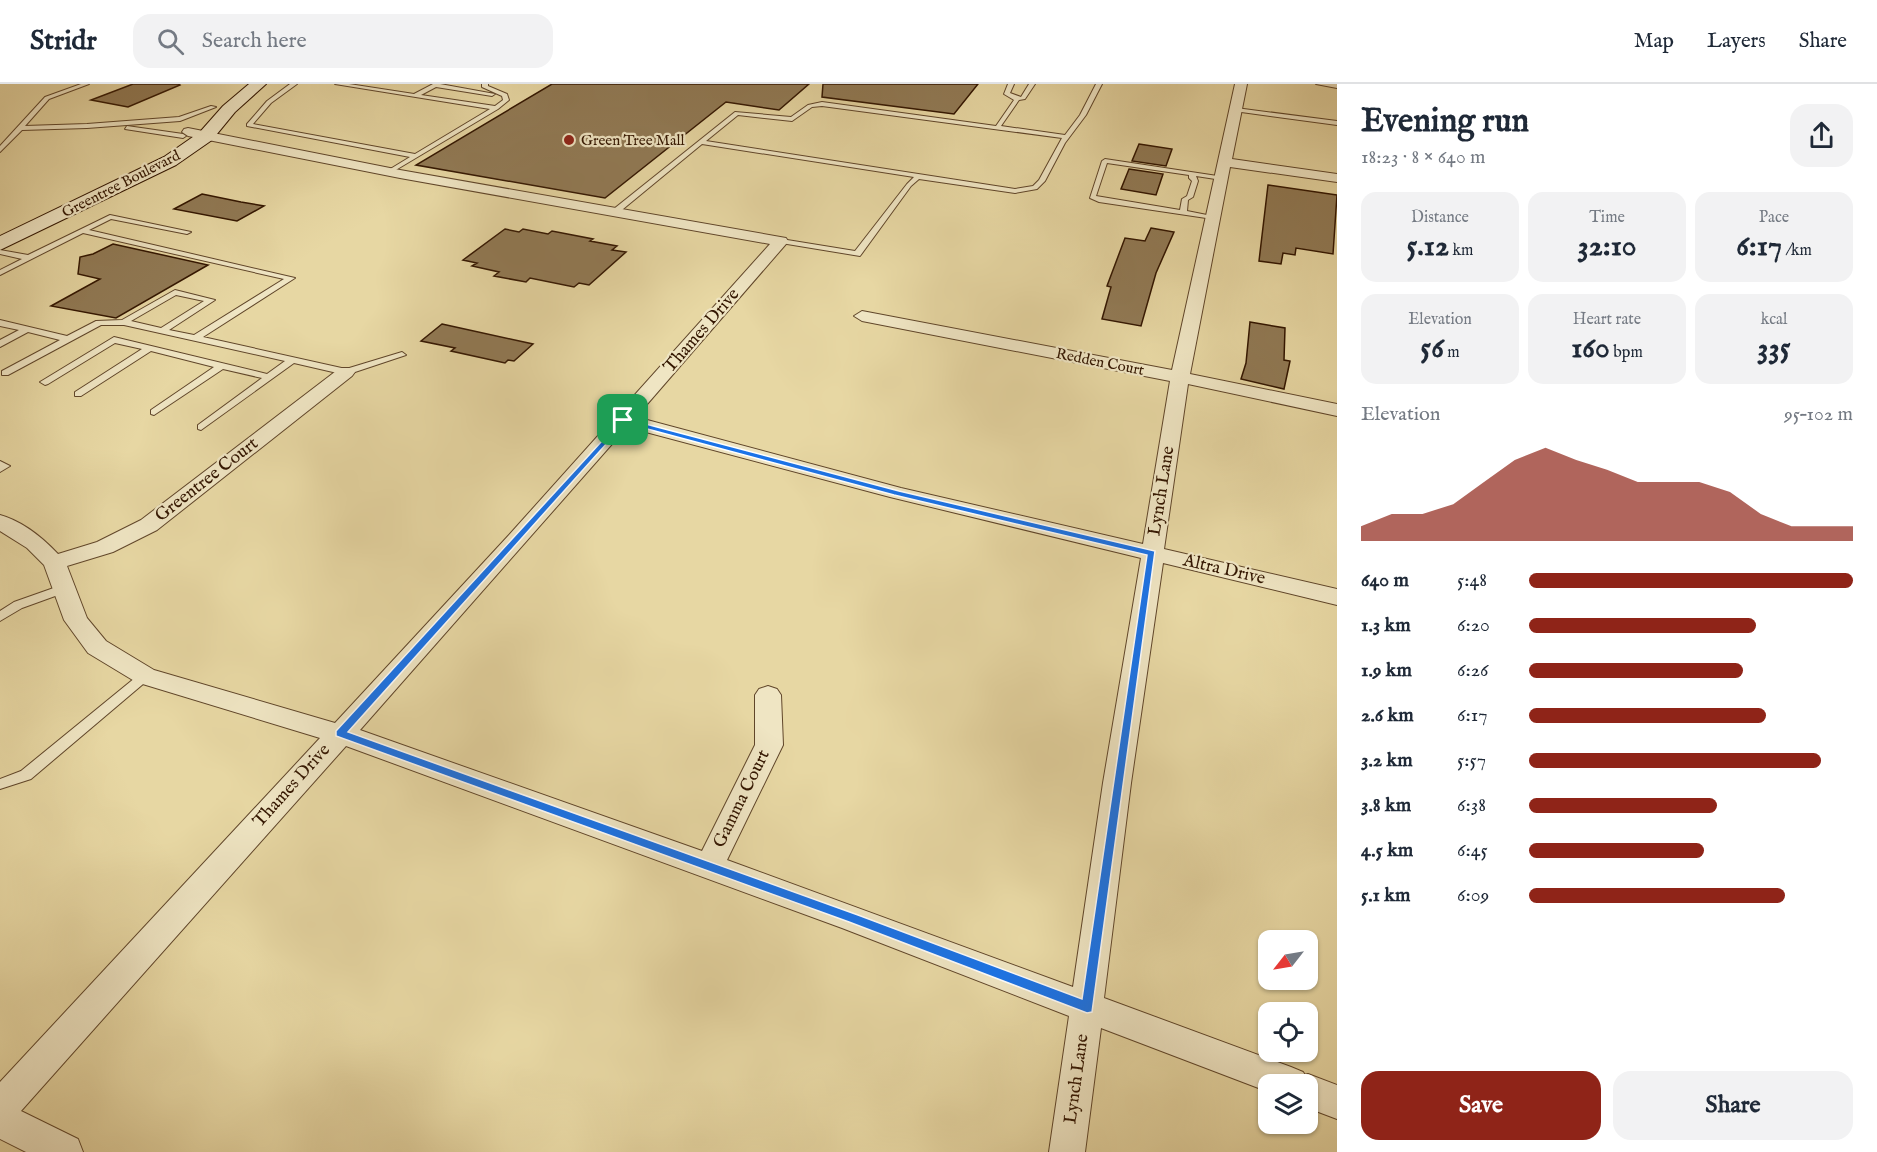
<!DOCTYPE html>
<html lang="en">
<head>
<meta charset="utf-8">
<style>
  :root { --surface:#fff; --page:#f2f2f3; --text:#1f2937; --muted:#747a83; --line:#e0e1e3; --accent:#8f2418 }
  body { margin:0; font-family:"IM FELL English",serif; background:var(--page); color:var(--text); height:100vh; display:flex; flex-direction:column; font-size:22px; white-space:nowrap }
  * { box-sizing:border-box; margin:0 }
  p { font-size:20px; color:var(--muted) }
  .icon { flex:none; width:33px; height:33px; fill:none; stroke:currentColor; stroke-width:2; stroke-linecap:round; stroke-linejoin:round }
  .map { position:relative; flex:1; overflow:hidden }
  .sheet { display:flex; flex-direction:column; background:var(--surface); width:540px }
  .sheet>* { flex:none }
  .needle { width:39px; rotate:239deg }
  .tools { position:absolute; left:1258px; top:846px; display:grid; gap:12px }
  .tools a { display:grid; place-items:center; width:60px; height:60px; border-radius:12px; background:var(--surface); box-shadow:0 2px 4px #0004; font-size:30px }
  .pin { position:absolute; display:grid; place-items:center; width:51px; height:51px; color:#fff; margin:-26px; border-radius:12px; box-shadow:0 3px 9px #0006 }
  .round { display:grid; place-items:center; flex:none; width:63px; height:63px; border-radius:18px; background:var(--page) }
  .overview { display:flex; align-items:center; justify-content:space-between; height:102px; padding:0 24px }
  h1 { font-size:33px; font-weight:700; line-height:45px }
  .metrics { display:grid; grid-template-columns:repeat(3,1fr); gap:9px; height:102px; padding:6px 24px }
  .metrics div { display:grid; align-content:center; border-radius:15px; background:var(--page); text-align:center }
  .metrics b { font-size:30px; font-weight:700 }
  .metrics small { font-size:16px; font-weight:400 }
  .metrics p { font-size:16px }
  .chart { height:168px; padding:12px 24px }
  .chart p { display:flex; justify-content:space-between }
  .chart svg { width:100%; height:108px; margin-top:6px; fill:var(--accent); opacity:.7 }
  .action { display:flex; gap:12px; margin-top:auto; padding:12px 24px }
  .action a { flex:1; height:69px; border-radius:18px; background:var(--accent); color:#fff; font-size:24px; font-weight:700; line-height:69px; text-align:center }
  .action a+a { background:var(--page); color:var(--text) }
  ul { padding:0 24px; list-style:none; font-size:20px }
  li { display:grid; grid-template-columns:96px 72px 1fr; align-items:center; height:45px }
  li i { height:15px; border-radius:8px; background:var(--accent) }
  header { display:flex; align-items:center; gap:36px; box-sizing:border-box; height:84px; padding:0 30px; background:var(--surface); border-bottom:2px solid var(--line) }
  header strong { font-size:28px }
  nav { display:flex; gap:33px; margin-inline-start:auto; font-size:21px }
  .search { width:420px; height:54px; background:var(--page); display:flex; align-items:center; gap:15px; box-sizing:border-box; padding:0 21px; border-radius:18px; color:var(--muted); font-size:22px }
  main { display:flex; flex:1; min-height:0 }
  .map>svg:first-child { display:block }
</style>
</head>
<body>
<header>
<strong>Stridr</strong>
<div class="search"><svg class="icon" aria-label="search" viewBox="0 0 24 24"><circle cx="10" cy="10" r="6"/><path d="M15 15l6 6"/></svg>Search here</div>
<nav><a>Map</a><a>Layers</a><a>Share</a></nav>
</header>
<main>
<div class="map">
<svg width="1337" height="1068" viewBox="0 0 1337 1068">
  <rect width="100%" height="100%" fill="#e7d7a3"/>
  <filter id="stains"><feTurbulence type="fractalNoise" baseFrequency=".00333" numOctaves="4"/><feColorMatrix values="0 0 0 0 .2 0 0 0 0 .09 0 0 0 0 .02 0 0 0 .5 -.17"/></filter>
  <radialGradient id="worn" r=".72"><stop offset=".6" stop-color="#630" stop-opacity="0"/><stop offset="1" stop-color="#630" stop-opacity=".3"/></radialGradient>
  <!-- building -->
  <g fill="#917a55" stroke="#331601" stroke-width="1.5">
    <path d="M133 0H179L180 1 128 23 91 16Z"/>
    <path d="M552 0H809L779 26 726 18 605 114 416 81Z"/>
    <path d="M823 0H978L954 30 822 13Z"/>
    <path d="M1139 60 1172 65 1166 82 1132 77Z"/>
    <path d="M1129 85 1163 90 1156 111 1121 105Z"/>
    <path d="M1268 101 1337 111 1333 170 1296 164 1295 171 1283 169 1281 180 1259 177Z"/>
    <path d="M202 110 241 118 264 122 237 137 174 125Z"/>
    <path d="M1151 144 1174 148 1156 189 1141 242 1102 235 1111 203 1107 202 1125 154 1145 157Z"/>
    <path d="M505 145 519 148 523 145 548 150 552 147 593 155 590 157 617 162 612 166 626 168 589 201 579 199 574 203 530 194 526 198 494 192 499 188 472 182 477 179 463 176Z"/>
    <path d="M113 160 208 181 116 234 51 222 100 195 78 190 80 173 93 170Z"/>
    <path d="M1250 238 1285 244 1284 276 1290 277 1284 305 1241 295 1246 279Z"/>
    <path d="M442 240 533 260 514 277 508 276 505 279 451 267 455 264 421 257Z"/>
  </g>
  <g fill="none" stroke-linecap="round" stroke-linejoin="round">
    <!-- lane casing -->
    <g stroke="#60462a" stroke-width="2">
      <g id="lane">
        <path d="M81 0H89L49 15 25 42 87 40 179 33 211 22 216 23 180 37 87 44 22 46 0 68V62L45 13Z"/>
        <path d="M290 0H297L271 19 253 40 415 70 490 25 335 0H349L414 10 433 0H440L495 10 492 12 436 3 421 11 495 22 503 16 502 12 482 3V0H488V2L507 10 509 16 498 25 389 90 387 89V87L410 73 247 42V40L267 17Z"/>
        <path d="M1008 0H1014L1010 9 1021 13 1029 0H1035L1025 15 1019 16 1001 42 1065 51 1080 31 1096 0H1102L1086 31 1065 59 1045 97 1037 105 1015 109 919 95 911 102 860 172 781 159 777 157 781 155 855 167 907 100 914 93 702 60 617 130 610 128 735 28 791 33 808 21 822 18 996 42 1014 16 1004 10ZM822 22 1062 54 1039 96 1033 102 1015 105 706 57 738 31 792 37 812 23Z"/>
        <path d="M1316 0H1337V4Z"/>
        <path d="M1236 24 1337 37V41L1234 27Z"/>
        <path d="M127 42 183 50 186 52 183 54 125 45Z"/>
        <path d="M1105 75 1224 93 1225 94 1222 96 1196 92 1198 97 1193 113 1188 116 1187 127 1217 133 1213 135 1099 118 1090 114 1102 77ZM1107 79 1189 91V94L1192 97 1187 112 1182 115 1180 126 1096 112Z"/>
        <path d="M110 131 191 148 187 150 111 135 89 146 295 194 203 253 346 285 402 268 406 271 346 291 294 279 201 346 198 345V341L262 294 223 285 154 331 151 330V326L214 283 151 267 81 312H75V308L142 265 115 259 48 300 45 301 40 298 114 253 267 290 285 277 124 241H101L8 291H2V287L60 256 28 248 0 263V256L19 246 0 242V236L67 252 96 237 122 236 175 206 215 216 169 246 194 251 284 195 83 149 0 191V186L22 175 0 170V166L28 171ZM176 211 204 217 161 244 131 237Z"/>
        <path d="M0 377 10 382 0 388Z"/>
        <path d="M65 500 69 501 71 504 69 507 22 524 0 537V527L14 518Z"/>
        <path d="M145 588 149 589 151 592 149 595 31 695 0 705V695L21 687 141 589Z"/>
      </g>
    </g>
    <!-- street casing -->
    <g stroke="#60462a" stroke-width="2">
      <path id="street" d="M1235 0H1247L1232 75 1337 90V98L1230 83 1190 290 1337 320V332L1188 300 1164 465 1337 505V521L1163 479 1131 699 1104 914 1291 983 1303 988 1305 991 1308 990 1337 1001V1035L1308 1024V1000H1269V1008L1101 944 1085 1068H1049L1069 932 842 844 346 662 21 1027 78 1055 83 1068H26L0 1055V998L320 654 136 598 88 569 64 536 44 481 27 464 0 447V431C22 437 43 454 58 470L97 458 141 436 340 284H352L355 288 352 292 157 446 113 468 67 482 87 534 106 557 154 586 335 639 509 451 770 160 400 94 188 52 182 48 184 45 188 44 400 86 786 154 788 157 786 160 636 333 901 404 1143 460 1170 297 862 237 854 232 862 227 1172 286ZM627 343 890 413 1141 474 1103 699 1073 903 727 776 783 661 781 611 777 605 768 602 759 605 755 611V661L702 767 360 646Z"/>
    </g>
    <!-- secondary casing -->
    <g stroke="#331601" stroke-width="2">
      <path id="secondary" d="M249 0H266L235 28 212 56 176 81 0 166V152L164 73 200 48 223 22Z"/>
    </g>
    <!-- lane -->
    <use href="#lane" fill="#efe5c3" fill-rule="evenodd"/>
    <!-- street -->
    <use href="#street" fill="#efe5c3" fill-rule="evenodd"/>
    <!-- secondary -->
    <use href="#secondary" fill="#efe5c3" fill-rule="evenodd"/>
  </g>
  <!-- route -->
  <path fill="#1a73e8" stroke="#fff" stroke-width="1.5" fill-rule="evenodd" d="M623 334 899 407 1155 467 1092 928 1087 929 849 838 336 652V647ZM625 339 894 411 1147 471 1082 915 858 831 348 648Z"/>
  <!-- markers -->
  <circle fill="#8f2418" stroke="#efe5c3" stroke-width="2" cx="569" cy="56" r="6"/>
  <g text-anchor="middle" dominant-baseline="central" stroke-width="4.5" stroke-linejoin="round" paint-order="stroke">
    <!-- far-poi labels -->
    <g font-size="15" fill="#331601" stroke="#efe5c3" text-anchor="start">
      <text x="581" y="56">Green Tree Mall</text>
    </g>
    <!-- far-street labels -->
    <g font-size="15" fill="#331601" stroke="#efe5c3">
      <text transform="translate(121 100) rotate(-27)">Greentree Boulevard</text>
      <text transform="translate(1100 278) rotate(11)">Redden Court</text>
    </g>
    <!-- street labels -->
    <g font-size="18" fill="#331601" stroke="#efe5c3">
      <text transform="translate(702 247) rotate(-49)">Thames Drive</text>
      <text transform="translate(207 396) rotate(-38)">Greentree Court</text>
      <text transform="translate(1162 407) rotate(-81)">Lynch Lane</text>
      <text transform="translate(1224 486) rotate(13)">Altra Drive</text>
      <text transform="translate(292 702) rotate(-48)">Thames Drive</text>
      <text transform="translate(742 715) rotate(-64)">Gamma Court</text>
      <text transform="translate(1077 995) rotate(-82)">Lynch Lane</text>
    </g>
  </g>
  <rect width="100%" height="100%" filter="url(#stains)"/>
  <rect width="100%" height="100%" fill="url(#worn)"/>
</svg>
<div class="tools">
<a><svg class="needle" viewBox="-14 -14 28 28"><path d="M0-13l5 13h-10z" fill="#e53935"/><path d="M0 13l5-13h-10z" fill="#747a83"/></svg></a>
<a><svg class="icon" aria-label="locate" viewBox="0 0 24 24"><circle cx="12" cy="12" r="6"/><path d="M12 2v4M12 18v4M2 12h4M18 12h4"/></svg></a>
<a><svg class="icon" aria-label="layers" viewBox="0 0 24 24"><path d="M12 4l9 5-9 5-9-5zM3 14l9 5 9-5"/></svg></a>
</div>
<div class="pin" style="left:623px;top:336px;background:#1e9e55"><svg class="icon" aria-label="arrive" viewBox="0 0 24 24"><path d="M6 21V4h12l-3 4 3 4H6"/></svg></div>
</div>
<section class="sheet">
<div class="overview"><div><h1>Evening run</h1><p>18:23 · 8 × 640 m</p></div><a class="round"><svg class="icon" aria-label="share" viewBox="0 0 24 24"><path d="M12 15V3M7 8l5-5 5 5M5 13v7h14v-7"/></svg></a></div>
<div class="metrics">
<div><p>Distance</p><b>5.12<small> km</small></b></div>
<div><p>Time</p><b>32:10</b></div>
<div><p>Pace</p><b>6:17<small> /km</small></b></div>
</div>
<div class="metrics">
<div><p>Elevation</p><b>56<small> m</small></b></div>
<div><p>Heart rate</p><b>160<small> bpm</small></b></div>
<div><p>kcal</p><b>335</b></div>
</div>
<div class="chart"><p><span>Elevation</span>95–102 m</p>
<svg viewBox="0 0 160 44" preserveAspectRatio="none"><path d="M0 44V38L10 33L20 33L30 29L40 20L50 11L60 6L70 11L80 15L90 20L100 20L110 20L120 24L130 33L140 38L150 38L160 38V44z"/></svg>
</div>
<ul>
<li><b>640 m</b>5:48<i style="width:100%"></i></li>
<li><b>1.3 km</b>6:20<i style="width:70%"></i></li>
<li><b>1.9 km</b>6:26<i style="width:66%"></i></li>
<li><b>2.6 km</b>6:17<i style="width:73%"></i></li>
<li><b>3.2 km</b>5:57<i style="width:90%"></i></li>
<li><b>3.8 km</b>6:38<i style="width:58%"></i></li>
<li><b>4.5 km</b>6:45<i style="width:54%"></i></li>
<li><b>5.1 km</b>6:09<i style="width:79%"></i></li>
</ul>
<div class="action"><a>Save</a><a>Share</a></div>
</section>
</main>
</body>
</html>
